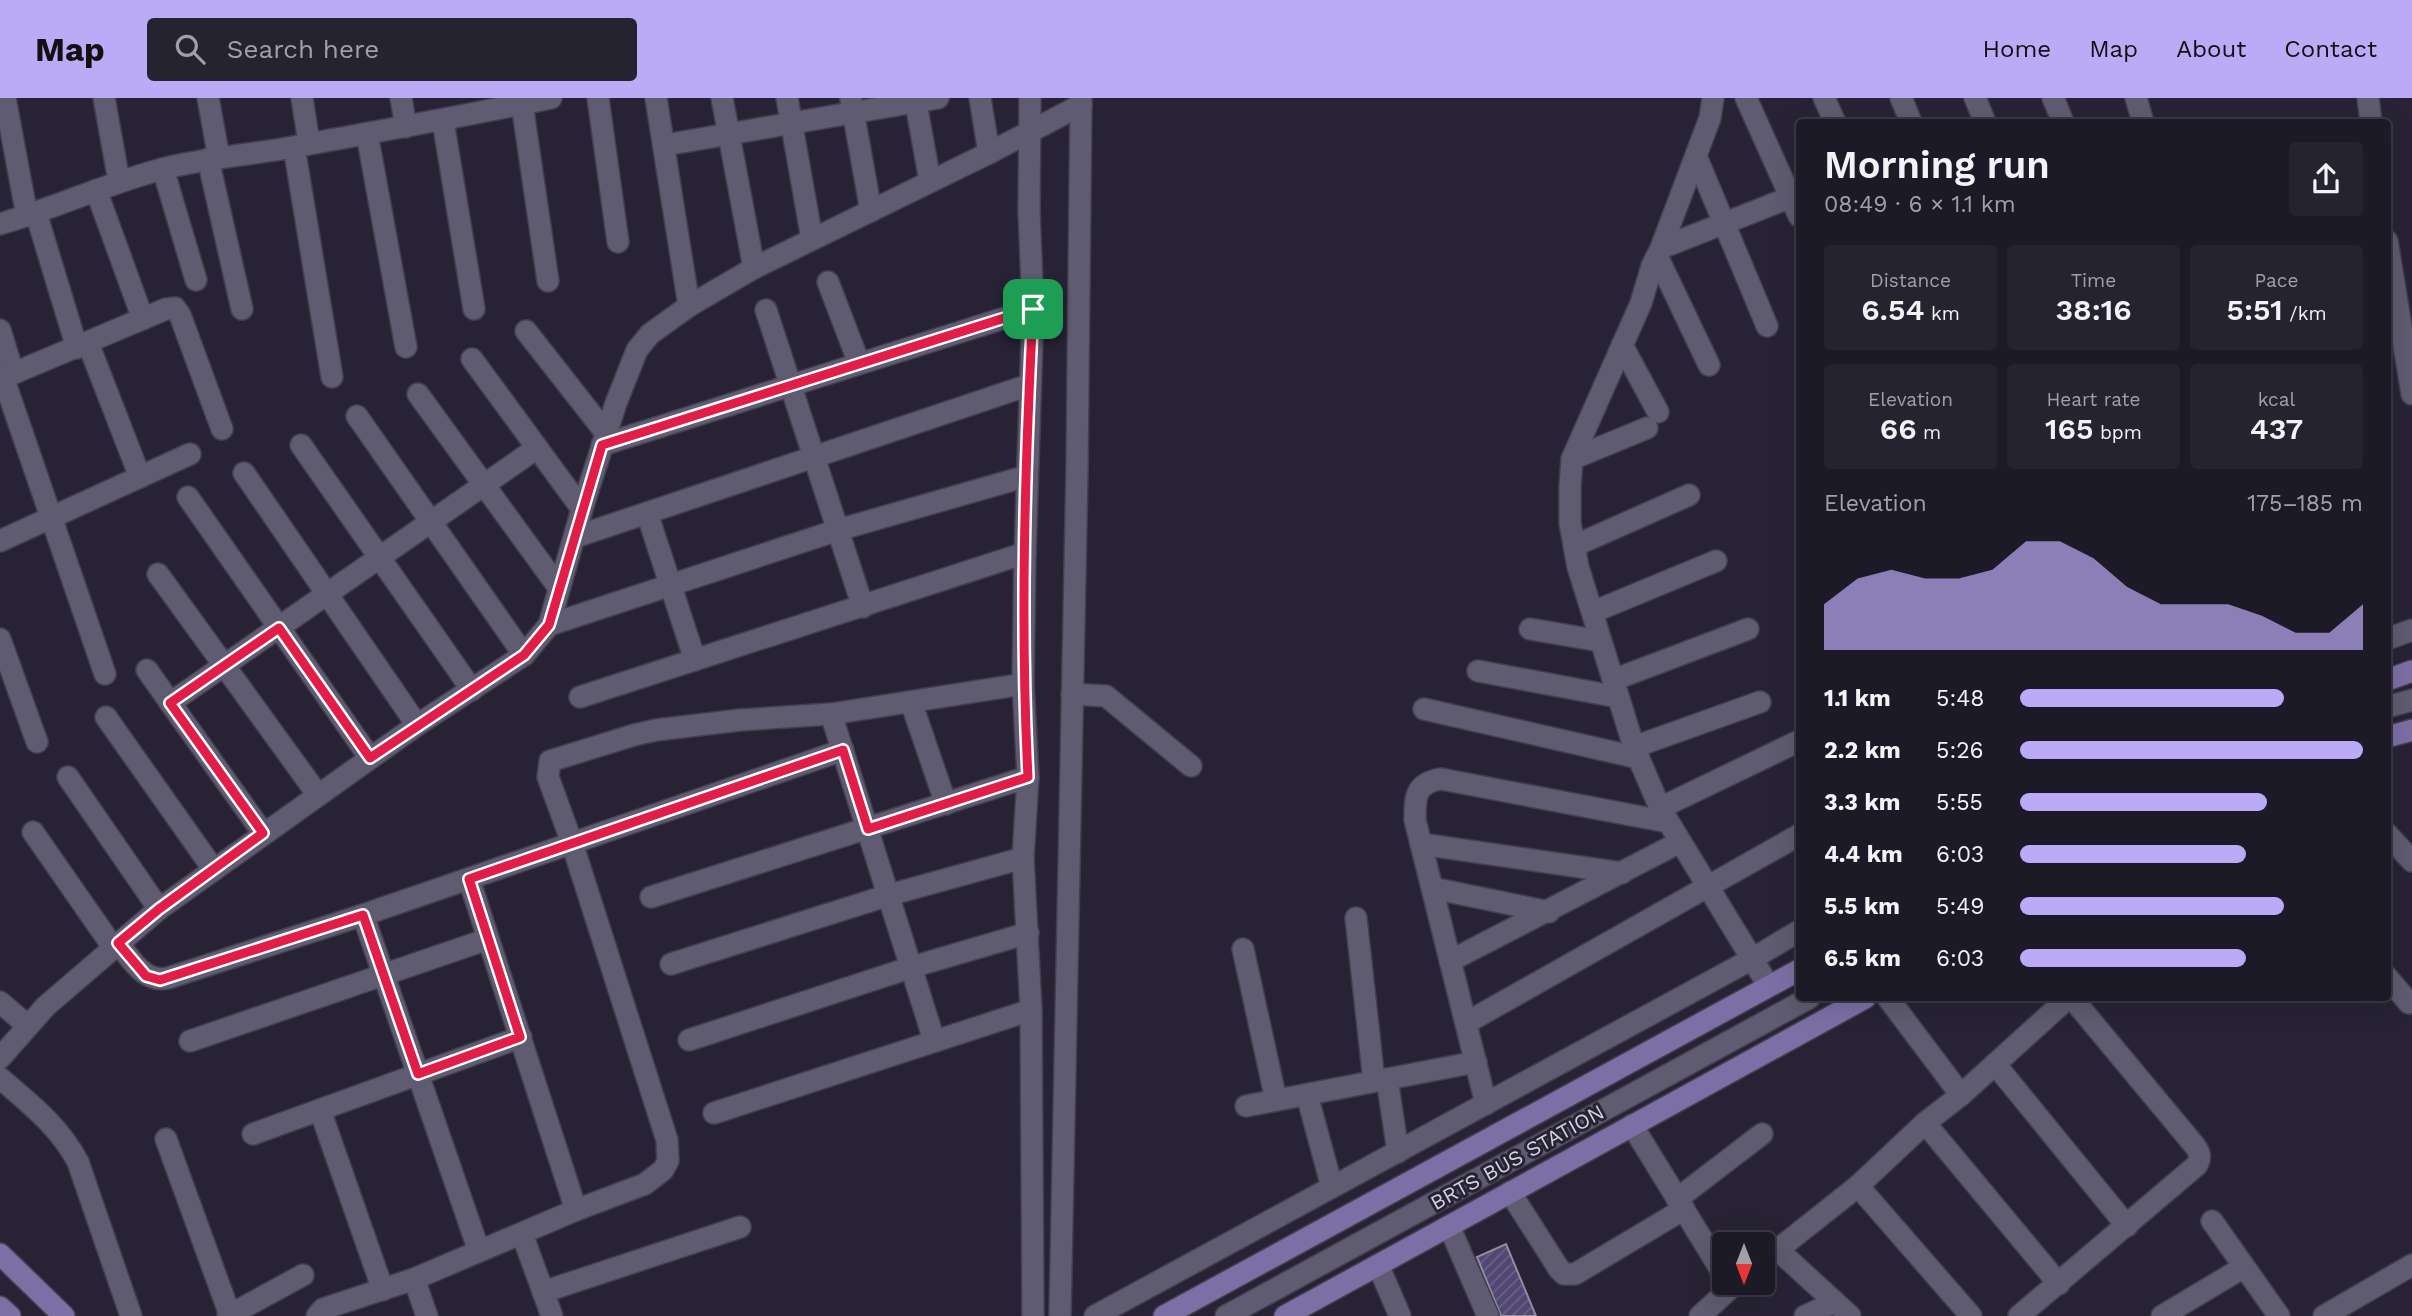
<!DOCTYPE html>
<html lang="en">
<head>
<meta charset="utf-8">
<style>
  :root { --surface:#1d1a28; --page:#252330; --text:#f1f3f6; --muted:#a0a1a8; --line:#3b3845; --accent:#bbaaf6 }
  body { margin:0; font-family:"Work Sans",sans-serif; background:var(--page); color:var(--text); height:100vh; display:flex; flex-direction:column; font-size:26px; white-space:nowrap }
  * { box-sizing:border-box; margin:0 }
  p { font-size:23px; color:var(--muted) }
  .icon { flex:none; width:38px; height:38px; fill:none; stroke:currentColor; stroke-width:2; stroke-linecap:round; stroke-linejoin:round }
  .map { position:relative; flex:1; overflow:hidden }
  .panel { position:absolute; left:1796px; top:21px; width:595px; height:882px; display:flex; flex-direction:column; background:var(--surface); border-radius:7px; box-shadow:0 7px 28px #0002,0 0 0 2px var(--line) }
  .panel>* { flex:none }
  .needle { width:46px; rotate:180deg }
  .controls { position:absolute; left:1712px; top:1134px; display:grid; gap:14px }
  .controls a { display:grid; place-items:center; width:63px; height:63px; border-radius:7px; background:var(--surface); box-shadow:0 7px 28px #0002,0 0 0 2px var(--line); font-size:35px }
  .pin { position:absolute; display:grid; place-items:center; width:60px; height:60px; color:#fff; margin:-30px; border-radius:14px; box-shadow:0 4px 10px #0006 }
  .round { display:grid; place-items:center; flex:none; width:74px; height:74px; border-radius:7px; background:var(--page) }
  .overview { display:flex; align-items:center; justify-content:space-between; height:119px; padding:0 28px }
  h1 { font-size:38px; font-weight:600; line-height:52px }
  .metrics { display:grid; grid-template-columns:repeat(3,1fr); gap:10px; height:119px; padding:7px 28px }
  .metrics div { display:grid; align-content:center; border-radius:7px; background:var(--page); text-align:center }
  .metrics b { font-size:30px; font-weight:600 }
  .metrics small { font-size:19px; font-weight:400 }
  .metrics p { font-size:19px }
  .chart { height:196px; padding:14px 28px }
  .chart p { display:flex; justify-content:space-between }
  .chart svg { width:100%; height:126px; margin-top:7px; fill:var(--accent); opacity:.7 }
  ul { padding:0 28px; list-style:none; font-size:23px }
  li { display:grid; grid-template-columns:112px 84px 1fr; align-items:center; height:52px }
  li i { height:18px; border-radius:9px; background:var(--accent) }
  header { display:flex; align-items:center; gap:42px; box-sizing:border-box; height:98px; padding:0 35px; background:var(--accent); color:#111 }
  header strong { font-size:33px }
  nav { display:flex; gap:38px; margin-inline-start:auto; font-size:24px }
  .search { width:490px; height:63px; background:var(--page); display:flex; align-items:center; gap:18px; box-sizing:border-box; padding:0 24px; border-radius:7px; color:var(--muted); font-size:26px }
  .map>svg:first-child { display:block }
</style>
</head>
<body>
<header>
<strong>Map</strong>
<div class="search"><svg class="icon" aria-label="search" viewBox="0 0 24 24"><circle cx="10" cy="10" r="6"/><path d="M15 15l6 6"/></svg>Search here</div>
<nav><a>Home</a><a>Map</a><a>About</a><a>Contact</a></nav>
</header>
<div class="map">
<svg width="2412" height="1218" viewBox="0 0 2412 1218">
  <defs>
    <pattern id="building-hatch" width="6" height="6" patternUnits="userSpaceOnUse" patternTransform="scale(1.75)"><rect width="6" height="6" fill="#514772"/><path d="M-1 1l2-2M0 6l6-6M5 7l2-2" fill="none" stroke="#696186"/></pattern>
  </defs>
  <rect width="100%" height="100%" fill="#272335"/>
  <!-- building -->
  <path fill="url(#building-hatch)" stroke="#908ca2" stroke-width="2" d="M1506 1146 1536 1218H1501L1477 1159Z"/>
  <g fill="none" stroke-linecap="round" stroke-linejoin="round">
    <!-- minor casing -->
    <g stroke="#433f4e" stroke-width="24">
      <g id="minor">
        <path d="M5 0 27 118"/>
        <path d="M104 0 119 83"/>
        <path d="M208 0 219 60"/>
        <path d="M302 0 309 45"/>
        <path d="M401 0 406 29"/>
        <path d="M598 0 618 144"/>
        <path d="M656 0 689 208"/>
        <path d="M722 0 754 170"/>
        <path d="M787 0 812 141"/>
        <path d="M915 0 930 83"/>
        <path d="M980 0 989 55"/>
        <path d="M1030 0 1029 113 1033 211 1025 455 1023 586 1028 679 1023 760 1031 912 1033 1218"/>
        <path d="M1713 0 1710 20 1661 150 1652 168 1641 205 1572 361 1570 388V425L1578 469 1634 649 1660 710 1768 887"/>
        <path d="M1746 0 1799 118"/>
        <path d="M1824 0 1835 24"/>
        <path d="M1901 0 1911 24"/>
        <path d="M1975 0 1985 24"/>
        <path d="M2053 0 2063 24"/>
        <path d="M2136 0 2143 24"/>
        <path d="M2368 0 2371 24"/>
        <path d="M851 2 871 113"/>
        <path d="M522 6 548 183"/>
        <path d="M443 23 474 211"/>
        <path d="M367 36 406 249"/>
        <path d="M665 47 938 0"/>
        <path d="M294 49 332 279"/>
        <path d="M1696 58 1767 228"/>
        <path d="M208 61 242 211"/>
        <path d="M163 71 196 182"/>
        <path d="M96 92 143 221"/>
        <path d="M36 115 77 250"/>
        <path d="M0 126C55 110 106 86 162 71 205 60 249 57 293 49 379 33 465 18 551 0"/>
        <path d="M2387 143 2412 296"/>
        <path d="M1661 150 1799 96"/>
        <path d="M1657 158 1709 267"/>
        <path d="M828 184 859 265"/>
        <path d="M766 212 863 509"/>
        <path d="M0 232 13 274"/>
        <path d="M526 233 606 335"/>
        <path d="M88 245 140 379"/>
        <path d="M1622 247 1658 314"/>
        <path d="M472 261 582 411"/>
        <path d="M3 279 105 576"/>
        <path d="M0 281 166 211 175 210 180 217 222 331"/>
        <path d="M418 296 559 490"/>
        <path d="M357 318 524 557"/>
        <path d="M301 347 472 592"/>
        <path d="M602 347 1033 211"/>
        <path d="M1572 361 1647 330"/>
        <path d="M244 375 417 627"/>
        <path d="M188 399 370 660"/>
        <path d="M647 415 695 562"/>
        <path d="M575 439 1029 287"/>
        <path d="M0 443 190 356"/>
        <path d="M1574 448 1689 397"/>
        <path d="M158 476 318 697"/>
        <path d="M1593 514 1716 463"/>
        <path d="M549 527 838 432 1027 378"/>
        <path d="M1530 531 1600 543"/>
        <path d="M0 541 37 644"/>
        <path d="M2387 541 2412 532"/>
        <path d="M147 572 263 735"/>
        <path d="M1478 573 1618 599"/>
        <path d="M1613 582 1748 531"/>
        <path d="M1072 596 1106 598 1191 668"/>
        <path d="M580 599 1025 455"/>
        <path d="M911 604 946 706"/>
        <path d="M170 605 537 350"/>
        <path d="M2387 609 2412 602"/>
        <path d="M1424 611 1639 660"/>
        <path d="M831 616 934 942"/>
        <path d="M106 619 214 772"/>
        <path d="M1634 649 1760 604"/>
        <path d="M68 679 159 811"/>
        <path d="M1660 710 1799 643"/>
        <path d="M33 734 113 849"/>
        <path d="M2387 736 2412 763"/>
        <path d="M1421 746 1622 775"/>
        <path d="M469 781 576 1112"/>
        <path d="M1432 790 1549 814"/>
        <path d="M651 799 1028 679"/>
        <path d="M363 817 479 1153"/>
        <path d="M1356 820 1374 983"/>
        <path d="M118 845C132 862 144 885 168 880L363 817 843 652"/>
        <path d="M1243 851 1276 1002"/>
        <path d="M1450 863 1680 744"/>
        <path d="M671 866 889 797 1023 760"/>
        <path d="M2387 879 2409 905"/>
        <path d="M1888 900 1961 997"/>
        <path d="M0 904 28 928"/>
        <path d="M1466 925 1799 737"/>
        <path d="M689 942 912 869 1028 835"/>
        <path d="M190 943 488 841"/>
        <path d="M0 960 46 908 159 811 417 627 524 557 549 527 582 411 616 305 637 252 650 236 689 208 754 170 989 55 1081 7"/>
        <path d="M1995 966 2127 1128"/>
        <path d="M0 980C31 1007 58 1027 78 1064L131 1218"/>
        <path d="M1387 981 1398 1054"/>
        <path d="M1307 997 1332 1089"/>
        <path d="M1486 1006 1415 722C1415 699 1415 685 1441 681L1668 724"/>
        <path d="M1246 1008 1476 964"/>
        <path d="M320 1012 383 1192"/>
        <path d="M714 1015 1031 912"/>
        <path d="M1925 1025 2059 1186"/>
        <path d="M1632 1027 1724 1177"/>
        <path d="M253 1036 521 939"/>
        <path d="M166 1041 230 1217"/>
        <path d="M1858 1088 1971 1218"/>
        <path d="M1510 1094 1559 1171 1564 1176H1575L1684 1111"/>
        <path d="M1677 1101 1762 1036"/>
        <path d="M2212 1123 2279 1218"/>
        <path d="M1449 1128 1488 1218"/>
        <path d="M522 1136 552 1218"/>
        <path d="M1778 1152 1850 1218"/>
        <path d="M1762 1164 1858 1088 1925 1025 1961 997 2068 900"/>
        <path d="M1378 1167 1400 1218"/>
        <path d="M414 1181 427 1218"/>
        <path d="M543 1194 740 1129"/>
        <path d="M228 1218 303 1177"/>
        <path d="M317 1218 323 1211 414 1181 576 1112 645 1086 663 1072 668 1063 667 1042 572 745 548 679 550 663 634 637 656 632 740 622 831 616 1023 586"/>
        <path d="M1060 1218 1077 371 1081 0"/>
        <path d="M1095 1218 1752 861 1799 833"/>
        <path d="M1226 1218 1809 900"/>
        <path d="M1700 1218 1736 1185"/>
        <path d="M1805 1218 1835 1204"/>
        <path d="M2019 1218 2197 1067C2201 1059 2200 1055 2195 1048L2072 900"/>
        <path d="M2162 1218 2244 1169"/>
        <path d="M2324 1218 2412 1167"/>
      </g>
    </g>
    <!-- major casing -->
    <g stroke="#433f4e" stroke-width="24">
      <g id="major">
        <path d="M2387 582 2412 573"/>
        <path d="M2387 639 2412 632"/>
        <path d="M0 1156 64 1218"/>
        <path d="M0 1209 10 1218"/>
        <path d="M1164 1218 1799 872"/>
        <path d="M1285 1218 1865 900"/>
      </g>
    </g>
    <!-- minor -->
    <use href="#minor" stroke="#5f5b70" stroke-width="21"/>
    <!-- major -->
    <use href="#major" stroke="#7c6fa5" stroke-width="21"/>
  </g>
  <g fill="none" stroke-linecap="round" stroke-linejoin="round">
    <!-- route casing -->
    <g stroke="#fff" stroke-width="14">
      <path id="route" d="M1033 211C1025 367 1020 524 1028 679L868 731 843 652 469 781 520 939 418 976 363 817 160 882 146 878 118 845 159 811 263 735 170 605 279 530 370 660 524 557 549 527 602 347Z"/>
    </g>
    <!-- route -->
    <use href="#route" stroke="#e11d48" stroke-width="9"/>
  </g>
  <g text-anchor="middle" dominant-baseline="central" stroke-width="6" stroke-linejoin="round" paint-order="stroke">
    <!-- street labels -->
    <g font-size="21" fill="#d4d2de" stroke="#272335">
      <text transform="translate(1517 1059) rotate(-29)">BRTS BUS STATION</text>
    </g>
  </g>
</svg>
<div class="controls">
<a><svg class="needle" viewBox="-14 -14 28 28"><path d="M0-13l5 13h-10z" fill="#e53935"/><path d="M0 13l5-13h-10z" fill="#a0a1a8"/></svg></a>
</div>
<div class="pin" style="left:1033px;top:211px;background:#1e9e55"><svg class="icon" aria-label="arrive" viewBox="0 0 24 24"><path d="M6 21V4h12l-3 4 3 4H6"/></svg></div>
<section class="panel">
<div class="overview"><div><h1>Morning run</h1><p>08:49 · 6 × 1.1 km</p></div><a class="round"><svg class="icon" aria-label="share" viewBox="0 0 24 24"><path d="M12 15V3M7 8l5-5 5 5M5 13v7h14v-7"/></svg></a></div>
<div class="metrics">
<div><p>Distance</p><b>6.54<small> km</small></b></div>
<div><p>Time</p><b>38:16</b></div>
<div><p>Pace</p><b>5:51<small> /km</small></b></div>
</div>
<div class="metrics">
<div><p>Elevation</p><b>66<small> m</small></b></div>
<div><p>Heart rate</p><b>165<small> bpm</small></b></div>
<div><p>kcal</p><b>437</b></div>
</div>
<div class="chart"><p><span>Elevation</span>175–185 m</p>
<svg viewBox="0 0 160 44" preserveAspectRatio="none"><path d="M0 44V28L10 19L20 16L30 19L40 19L50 16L60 6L70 6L80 12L90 22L100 28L110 28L120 28L130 32L140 38L150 38L160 28V44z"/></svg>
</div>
<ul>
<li><b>1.1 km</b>5:48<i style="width:77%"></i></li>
<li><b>2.2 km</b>5:26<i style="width:100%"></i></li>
<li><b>3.3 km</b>5:55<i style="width:72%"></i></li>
<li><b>4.4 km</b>6:03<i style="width:66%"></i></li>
<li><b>5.5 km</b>5:49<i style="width:77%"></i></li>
<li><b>6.5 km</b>6:03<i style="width:66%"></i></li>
</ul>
</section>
</div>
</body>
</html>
